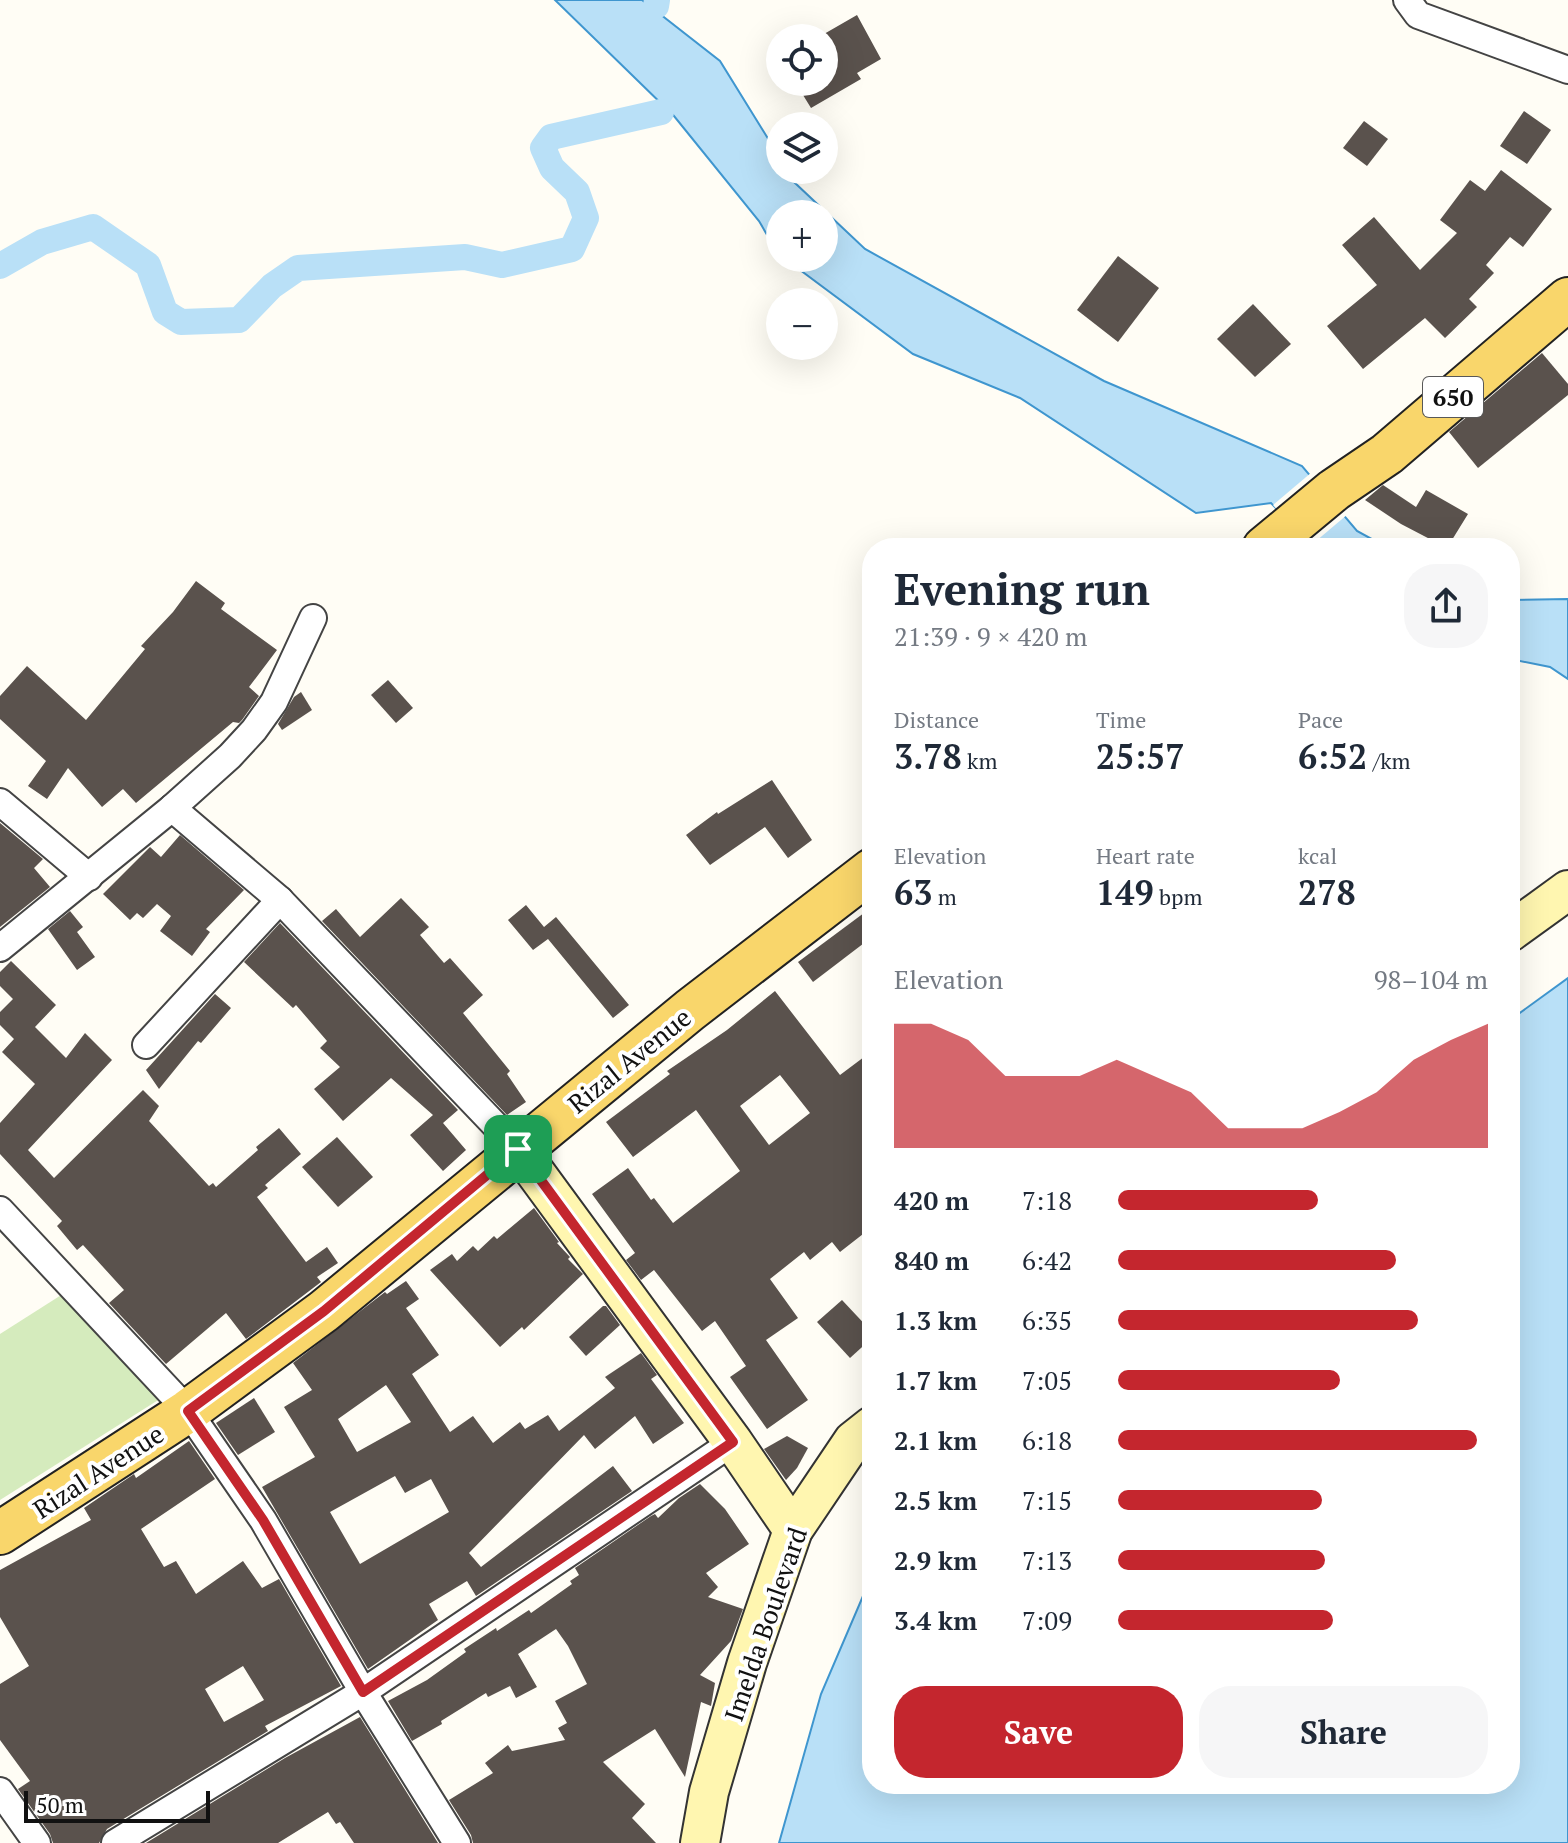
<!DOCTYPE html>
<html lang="en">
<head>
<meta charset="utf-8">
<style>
  :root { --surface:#fff; --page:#f6f6f7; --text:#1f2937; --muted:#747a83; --accent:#c4262e }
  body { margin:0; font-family:"PT Serif",serif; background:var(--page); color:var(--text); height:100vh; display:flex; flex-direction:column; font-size:30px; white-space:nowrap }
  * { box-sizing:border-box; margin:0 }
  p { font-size:26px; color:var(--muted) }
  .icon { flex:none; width:44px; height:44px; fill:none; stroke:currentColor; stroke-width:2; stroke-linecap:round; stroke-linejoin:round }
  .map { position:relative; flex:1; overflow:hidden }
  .panel { position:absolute; left:862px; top:538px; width:658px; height:1256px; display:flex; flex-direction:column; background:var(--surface); border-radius:32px; box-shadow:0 8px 32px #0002 }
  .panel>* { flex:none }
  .fabs { position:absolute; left:766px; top:24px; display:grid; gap:16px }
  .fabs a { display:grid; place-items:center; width:72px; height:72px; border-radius:50%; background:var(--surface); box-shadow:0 8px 32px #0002; font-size:40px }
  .scale { position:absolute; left:24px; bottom:20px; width:186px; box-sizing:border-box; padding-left:8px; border:4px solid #111; border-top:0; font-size:22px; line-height:28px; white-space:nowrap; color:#111; -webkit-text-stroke:6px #fff; paint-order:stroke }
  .pin { position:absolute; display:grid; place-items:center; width:68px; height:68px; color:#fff; margin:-34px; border-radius:16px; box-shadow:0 4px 12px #0006 }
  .round { display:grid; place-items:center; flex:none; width:84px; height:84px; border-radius:32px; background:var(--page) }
  .overview { display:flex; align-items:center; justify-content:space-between; height:136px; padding:0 32px }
  h1 { font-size:44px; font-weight:800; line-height:60px }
  .stats { display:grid; grid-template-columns:repeat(3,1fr); gap:12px; height:136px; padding:8px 32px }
  .stats div { display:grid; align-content:center }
  .stats b { font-size:34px; font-weight:800 }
  .stats small { font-size:22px; font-weight:400 }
  .stats p { font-size:22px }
  .chart { height:224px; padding:16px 32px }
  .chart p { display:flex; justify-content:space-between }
  .chart svg { width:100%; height:144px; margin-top:8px; fill:var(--accent); opacity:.7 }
  .button { display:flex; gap:16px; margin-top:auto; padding:16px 32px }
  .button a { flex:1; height:92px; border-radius:32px; background:var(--accent); color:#fff; font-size:32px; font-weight:800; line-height:92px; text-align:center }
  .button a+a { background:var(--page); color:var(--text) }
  ul { padding:0 32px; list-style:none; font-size:26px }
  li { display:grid; grid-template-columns:128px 96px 1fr; align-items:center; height:60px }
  li i { height:20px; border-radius:10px; background:var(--accent) }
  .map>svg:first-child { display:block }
</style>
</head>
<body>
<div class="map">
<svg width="1568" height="1843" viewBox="0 0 1568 1843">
  <rect width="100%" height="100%" fill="#fffdf5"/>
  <!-- green -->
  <path fill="#d5ebbd" d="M66 1292 163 1397 0 1500V1334Z"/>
  <!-- water -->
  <g fill="#b9e0f7" stroke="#3f96cf" stroke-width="2">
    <path d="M555 0H642L720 61 780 158V170H787L794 182 865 249 1104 381 1302 466 1357 531 1388 548H1314L1271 503 1196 513 1020 398 913 354 784 258H824V214H780V255L777 252 759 221 674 116Z"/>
    <path d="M1568 599V679L1550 667 1510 659V600Z"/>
    <path d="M1568 978V1843H779L821 1694 872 1575V1784H1510V1020Z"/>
  </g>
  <!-- pier -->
  <path fill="#fffdf5" d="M1312 472 1348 514 1309 547 1273 505Z"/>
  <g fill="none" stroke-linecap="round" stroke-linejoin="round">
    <!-- canal -->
    <g stroke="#b9e0f7" stroke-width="26">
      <path d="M656 6 657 0"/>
      <path d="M0 266 42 242 93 227 148 265 165 312 181 322 239 320 272 286 298 268 465 257 502 265 572 249 586 218 577 192 552 168 543 148 551 137 661 112"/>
    </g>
  </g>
  <!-- building -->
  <g fill="#5a524d" fill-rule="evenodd">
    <path d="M857 15 881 59 857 73 861 79 811 108 795 82H824V34Z"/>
    <path d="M1524 111 1551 130 1527 164 1500 146Z"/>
    <path d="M1364 121 1388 139 1367 166 1343 148Z"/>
    <path d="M1501 170 1552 209 1523 247 1510 237 1486 265 1494 273 1469 299 1477 307 1445 338 1425 318 1363 369 1327 326 1377 285 1342 245 1374 217 1420 270 1457 233 1440 220 1470 180 1485 191Z"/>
    <path d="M1118 256 1159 288 1118 342 1077 310Z"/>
    <path d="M1253 304 1291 344 1255 377 1217 339Z"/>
    <path d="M1542 353 1568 384V395L1478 468 1449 432Z"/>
    <path d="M1383 485 1416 507 1426 490 1468 514 1447 548 1401 524 1365 500Z"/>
    <path d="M196 581 225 603 221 609 277 650 249 687 259 696 242 720 239 723 233 722 136 803 123 789 102 807 68 768 47 799 28 786 46 761 0 719V696L27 666 86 720 145 649 141 646 173 612Z"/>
    <path d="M388 680 413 708 396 723 371 695Z"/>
    <path d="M301 692 312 710 282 730 278 724 294 697Z"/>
    <path d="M772 780 812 840 788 858 765 827 710 865 686 835 717 812 718 814Z"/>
    <path d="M0 823 43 859 34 868 50 887 0 927Z"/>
    <path d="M180 835 244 890 206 929 210 932 192 956 160 931 171 916 157 904 143 918 137 913 130 920 103 894 150 847 161 857Z"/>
    <path d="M401 898 429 927 420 935 444 963 450 958 483 995 463 1013 510 1071 507 1074 526 1102 507 1115 322 921 336 909 360 937Z"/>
    <path d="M526 905 544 927 556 917 629 1005 613 1018 548 939 533 950 508 920Z"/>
    <path d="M872 907V937L813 982 798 962Z"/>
    <path d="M70 911 83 927 77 932 95 957 77 970 48 929Z"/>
    <path d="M280 923 458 1110 443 1123 466 1150 443 1171 410 1135 433 1115 391 1078 343 1121 314 1089 340 1067 320 1048 327 1041 296 1005 293 1008 244 962Z"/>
    <path d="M11 961 56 1005 35 1027 66 1058 85 1033 112 1060 28 1150 54 1178 143 1090 159 1106 149 1121 209 1186 213 1183 216 1187 258 1150 256 1147 279 1128 301 1154 265 1185 268 1188 257 1197 306 1262 327 1247 338 1263 317 1277 321 1282 246 1339 226 1313 166 1364 109 1303 124 1290 83 1245 77 1250 57 1226 62 1221 0 1154V1123L35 1084 2 1052 14 1039 0 1025V1012L13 999 0 986V972Z"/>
    <path d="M775 991 840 1075 872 1051V1227L840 1252 832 1242 810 1260 804 1252 770 1279 798 1318 766 1340 808 1400 767 1429 730 1377 746 1366 715 1321 702 1331 654 1270 641 1280 626 1260 635 1253 592 1194 628 1168 651 1200 654 1198 673 1223 740 1171 696 1110 633 1157 606 1122 670 1074 667 1071 727 1030ZM780 1075 810 1113 769 1145 740 1106Z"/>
    <path d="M215 994 231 1008 201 1043 198 1041 159 1089 146 1070Z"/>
    <path d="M337 1137 373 1177 338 1207 302 1167Z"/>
    <path d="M534 1208 559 1242 557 1243 570 1257 568 1259 583 1274 524 1330 522 1327 500 1347 430 1270 452 1254 457 1261 473 1246 478 1251 494 1236 497 1239Z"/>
    <path d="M406 1281 419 1299 406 1308 439 1355 412 1374 450 1432 473 1416 493 1443 520 1422 525 1429 548 1415 559 1431 615 1388 605 1377 641 1353 657 1375 651 1379 684 1423 653 1444 635 1416 595 1449 584 1435 469 1553 481 1567 613 1466 632 1491 476 1596 467 1581 429 1604 438 1620 368 1669 262 1487 315 1457 284 1407 312 1390 293 1363 385 1292 387 1294ZM386 1385 411 1422 357 1452 338 1419ZM395 1476 405 1493 431 1479 449 1512 360 1564 330 1512Z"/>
    <path d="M842 1300 872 1332V1338L850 1358 817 1322Z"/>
    <path d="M603 1306H606L620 1325 586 1356 569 1337Z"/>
    <path d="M254 1398 275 1432 238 1455 216 1423Z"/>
    <path d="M787 1436 808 1448 797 1468 786 1480 764 1449Z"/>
    <path d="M189 1441 215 1479 141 1529 164 1567 176 1561 196 1594 243 1561 262 1588 279 1579 341 1686 265 1726 268 1731 107 1829 99 1843H53L50 1834 18 1789 30 1781 0 1740V1684L29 1666 0 1617V1570L91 1520 84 1508 134 1474 136 1478ZM243 1666 264 1700 224 1722 205 1689Z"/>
    <path d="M700 1484 725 1509 749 1544 706 1573 718 1587 708 1597 743 1609 731 1641 700 1675 715 1683 711 1706 701 1702 685 1777 655 1729 603 1762 645 1804 632 1818 656 1843H473L471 1835 449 1800 493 1773 485 1763 508 1745 512 1751 565 1740 558 1728 567 1723 555 1701 587 1684 568 1646 556 1629 518 1654 537 1687 516 1698 510 1686 488 1697 486 1693 441 1721 442 1724 412 1741 388 1701 427 1680 466 1652 464 1649 496 1628 497 1631 529 1610 531 1613 572 1584 570 1581 579 1575 575 1568 651 1516 655 1514 658 1518 679 1498Z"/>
    <path d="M360 1717 438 1843H354L340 1822 336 1824 328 1812 278 1843H146L285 1758Z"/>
  </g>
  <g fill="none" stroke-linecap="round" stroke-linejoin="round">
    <!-- street casing -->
    <g stroke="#444" stroke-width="30">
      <g id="street">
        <path d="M1407 0 1418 15 1568 70"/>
        <path d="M0 802 89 877"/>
        <path d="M172 808 280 900 518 1149"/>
        <path d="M0 948 172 808 230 756 254 730 274 702 313 618"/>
        <path d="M146 1045 280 900"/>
        <path d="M0 1210 188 1411 263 1520 363 1692 457 1843"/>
        <path d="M0 1791 37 1843"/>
        <path d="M115 1843 363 1692 733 1442"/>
      </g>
    </g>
    <!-- secondary casing -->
    <g stroke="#333" stroke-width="42">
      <g id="secondary">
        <path d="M1510 932 1568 890"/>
        <path d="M518 1149 733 1442 793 1530"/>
        <path d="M700 1843 709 1792 747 1663 793 1530 853 1441 872 1426"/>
      </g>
    </g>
    <!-- primary casing -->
    <g stroke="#222" stroke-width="46">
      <g id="primary">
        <path d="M1264 548 1334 490 1387 454 1568 299"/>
        <path d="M0 1533 188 1411 324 1311 690 1010 872 870"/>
      </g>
    </g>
    <!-- street -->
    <use href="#street" stroke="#fff" stroke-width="26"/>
    <!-- secondary -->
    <use href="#secondary" stroke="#fff6b0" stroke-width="38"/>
    <!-- primary -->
    <use href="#primary" stroke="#f9d66b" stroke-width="42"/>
  </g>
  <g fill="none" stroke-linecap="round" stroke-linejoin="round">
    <!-- route casing -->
    <g stroke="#fff" stroke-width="16">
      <path id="route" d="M518 1149 733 1442 363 1692 263 1520 188 1411 324 1311Z"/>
    </g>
    <!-- route -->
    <use href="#route" stroke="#c4262e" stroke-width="10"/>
  </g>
  <g text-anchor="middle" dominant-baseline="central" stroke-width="8" stroke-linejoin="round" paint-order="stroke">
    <!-- shield labels -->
    <rect fill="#fff" stroke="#585858" stroke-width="2" x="1423" y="377" width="60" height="40" rx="6"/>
    <g font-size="24" font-weight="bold" fill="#111">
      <text x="1453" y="397">650</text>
    </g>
    <!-- street labels -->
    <g font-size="26" fill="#111" stroke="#fff">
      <text transform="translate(629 1060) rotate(-39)">Rizal Avenue</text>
      <text transform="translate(98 1471) rotate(-33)">Rizal Avenue</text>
      <text transform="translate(765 1624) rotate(-71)">Imelda Boulevard</text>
    </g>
  </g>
</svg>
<div class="fabs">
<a><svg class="icon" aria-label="locate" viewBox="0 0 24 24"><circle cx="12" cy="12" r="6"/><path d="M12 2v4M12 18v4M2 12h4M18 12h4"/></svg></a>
<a><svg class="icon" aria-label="layers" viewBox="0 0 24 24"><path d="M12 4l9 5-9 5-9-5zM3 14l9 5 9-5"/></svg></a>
<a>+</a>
<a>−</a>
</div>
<div class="scale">50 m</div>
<div class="pin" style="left:518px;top:1149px;background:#1e9e55"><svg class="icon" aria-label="arrive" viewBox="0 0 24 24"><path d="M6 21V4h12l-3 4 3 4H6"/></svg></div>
<section class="panel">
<div class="overview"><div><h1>Evening run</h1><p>21:39 · 9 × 420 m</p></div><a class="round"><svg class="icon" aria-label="share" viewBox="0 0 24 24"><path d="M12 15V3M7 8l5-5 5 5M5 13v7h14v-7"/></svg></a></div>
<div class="stats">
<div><p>Distance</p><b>3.78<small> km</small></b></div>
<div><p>Time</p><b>25:57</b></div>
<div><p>Pace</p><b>6:52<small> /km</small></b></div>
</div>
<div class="stats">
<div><p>Elevation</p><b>63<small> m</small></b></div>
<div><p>Heart rate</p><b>149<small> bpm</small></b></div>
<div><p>kcal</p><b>278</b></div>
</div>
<div class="chart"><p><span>Elevation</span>98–104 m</p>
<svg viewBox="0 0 160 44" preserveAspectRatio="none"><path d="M0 44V6L10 6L20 11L30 22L40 22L50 22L60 17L70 22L80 27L90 38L100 38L110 38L120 33L130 27L140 17L150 11L160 6V44z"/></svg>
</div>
<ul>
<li><b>420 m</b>7:18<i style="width:54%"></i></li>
<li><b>840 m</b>6:42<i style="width:75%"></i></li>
<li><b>1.3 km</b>6:35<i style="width:81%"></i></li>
<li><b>1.7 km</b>7:05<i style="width:60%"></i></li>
<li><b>2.1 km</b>6:18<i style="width:97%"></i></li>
<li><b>2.5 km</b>7:15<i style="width:55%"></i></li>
<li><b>2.9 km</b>7:13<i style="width:56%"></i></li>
<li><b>3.4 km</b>7:09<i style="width:58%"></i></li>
</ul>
<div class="button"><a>Save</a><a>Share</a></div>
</section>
</div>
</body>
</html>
